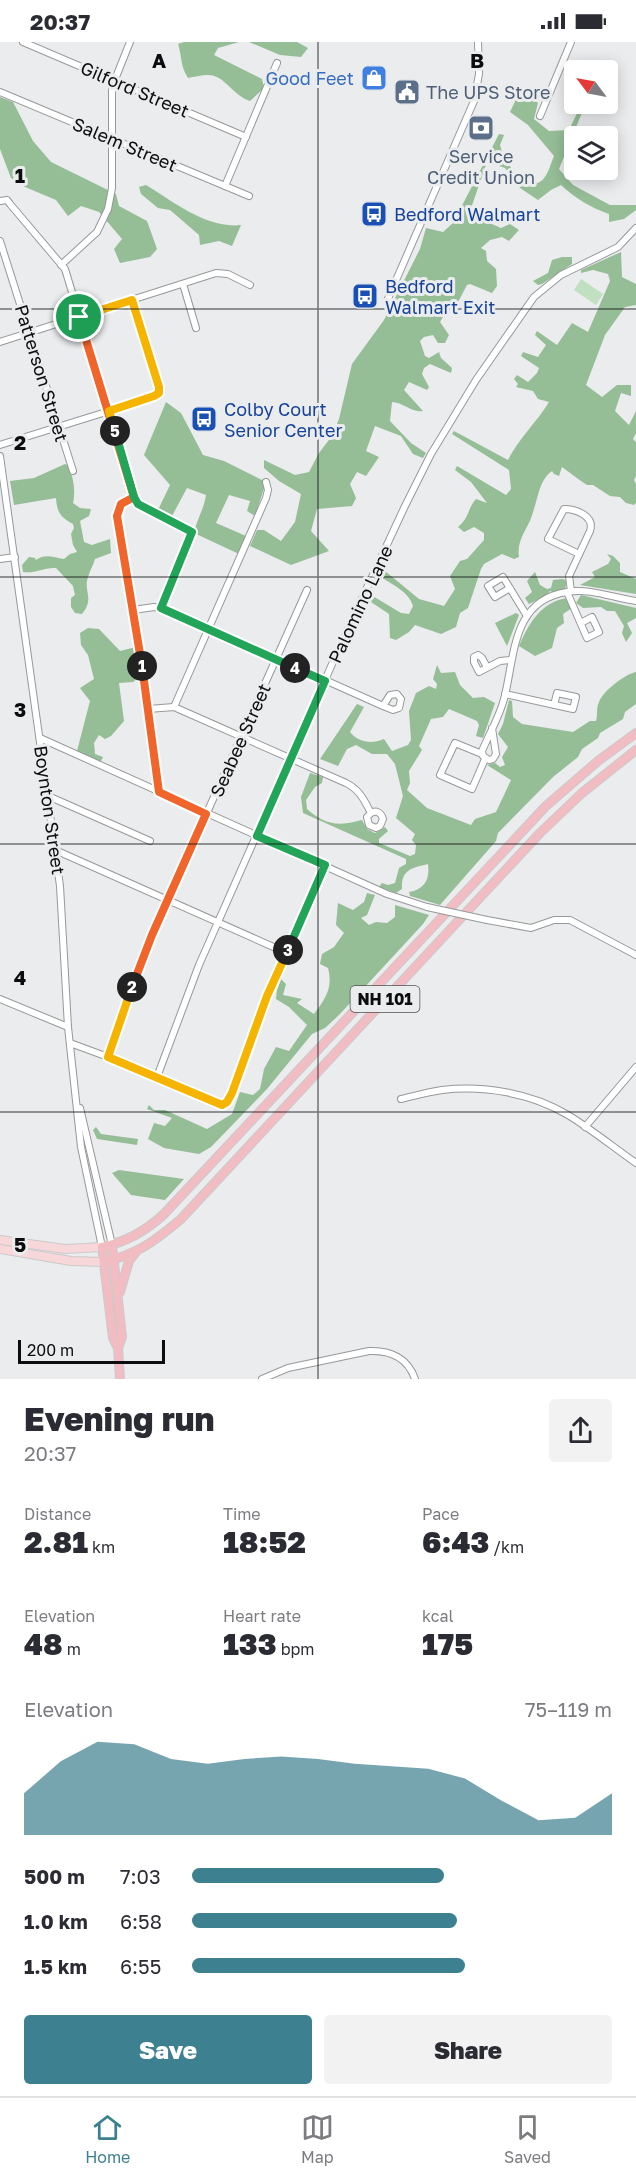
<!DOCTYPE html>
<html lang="en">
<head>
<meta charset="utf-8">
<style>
  :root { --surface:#fff; --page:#f2f2f3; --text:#2b2b33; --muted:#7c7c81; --line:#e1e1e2; --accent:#3d8090 }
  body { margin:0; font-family:"Golos Text",sans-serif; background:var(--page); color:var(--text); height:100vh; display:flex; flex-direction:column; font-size:22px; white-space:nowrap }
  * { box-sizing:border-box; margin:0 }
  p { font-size:20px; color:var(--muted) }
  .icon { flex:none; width:33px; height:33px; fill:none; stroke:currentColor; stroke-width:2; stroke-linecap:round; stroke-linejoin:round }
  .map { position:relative; height:1337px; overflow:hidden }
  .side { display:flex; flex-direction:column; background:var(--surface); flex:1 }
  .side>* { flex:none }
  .needle { width:39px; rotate:302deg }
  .controls { position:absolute; left:564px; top:18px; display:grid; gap:12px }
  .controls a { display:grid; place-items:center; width:54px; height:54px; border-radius:6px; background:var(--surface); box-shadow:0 3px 15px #0003; font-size:30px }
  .scale { position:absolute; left:18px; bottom:15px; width:147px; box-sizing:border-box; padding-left:6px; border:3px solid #0c0d0e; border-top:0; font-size:16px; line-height:21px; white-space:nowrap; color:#0c0d0e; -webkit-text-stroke:4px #eaecee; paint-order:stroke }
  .pin { position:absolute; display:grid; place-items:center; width:51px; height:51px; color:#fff; margin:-26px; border:3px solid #fff; border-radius:50%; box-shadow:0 2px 6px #0007 }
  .km { position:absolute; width:30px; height:30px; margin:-15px; border-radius:50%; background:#222; color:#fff; font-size:16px; line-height:30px; text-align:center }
  .round { display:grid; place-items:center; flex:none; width:63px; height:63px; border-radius:6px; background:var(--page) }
  .overview { display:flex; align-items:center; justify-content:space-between; height:102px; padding:0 24px }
  h1 { font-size:33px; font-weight:800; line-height:45px }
  .figures { display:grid; grid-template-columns:repeat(3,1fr); gap:9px; height:102px; padding:6px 24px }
  .figures div { display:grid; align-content:center }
  .figures b { font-size:30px; font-weight:800 }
  .figures small { font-size:16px; font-weight:400 }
  .figures p { font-size:16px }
  .chart { height:168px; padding:12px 24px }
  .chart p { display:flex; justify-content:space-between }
  .chart svg { width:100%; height:108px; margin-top:6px; fill:var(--accent); opacity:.7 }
  .primary-button { display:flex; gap:12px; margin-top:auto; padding:12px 24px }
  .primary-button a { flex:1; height:69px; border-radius:6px; background:var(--accent); color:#fff; font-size:24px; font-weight:800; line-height:69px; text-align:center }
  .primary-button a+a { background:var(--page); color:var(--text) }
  ul { padding:0 24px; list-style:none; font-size:20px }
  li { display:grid; grid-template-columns:96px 72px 1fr; align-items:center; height:45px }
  li i { height:15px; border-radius:8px; background:var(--accent) }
  .status { display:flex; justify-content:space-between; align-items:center; height:42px; padding:0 30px; background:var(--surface); direction:ltr }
  .status svg { height:16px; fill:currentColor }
  .menu { display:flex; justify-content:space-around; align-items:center; height:84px; border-top:2px solid var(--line); background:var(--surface); font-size:16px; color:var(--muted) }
  .menu a { display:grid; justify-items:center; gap:3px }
  .menu .selected { color:var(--accent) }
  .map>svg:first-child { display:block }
</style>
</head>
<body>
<div class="status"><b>20:37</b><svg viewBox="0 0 49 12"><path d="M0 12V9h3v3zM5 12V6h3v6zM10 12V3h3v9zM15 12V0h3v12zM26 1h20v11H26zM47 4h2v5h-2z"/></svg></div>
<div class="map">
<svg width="636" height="1337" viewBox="0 0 636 1337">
  <rect width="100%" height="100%" fill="#eaecee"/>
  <!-- green -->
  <path fill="#c1e0c1" d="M581 237 603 252 596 263 574 248Z"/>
  <!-- forest -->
  <g fill="#95bd96">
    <path d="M184 0H239L218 6 214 13 262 37 264 46 250 59C232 53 225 33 208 33 201 33 194 35 188 36 180 24 182 14 178 2Z"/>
    <path d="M249 0H297L308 6 301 15 280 13Z"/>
    <path d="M521 47 538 61 534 77 549 89 569 88 580 65 583 68 559 127 573 143 610 163H636V168L624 177 609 180V172C591 166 575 156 561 143L551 148 538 158 520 146 505 126 487 120 469 172 501 186 510 182 519 188 509 199 502 195 490 198 481 206 486 209 487 219 496 227 497 244 492 251 470 242 467 243 457 262 450 263 440 280 449 293 445 301H438L433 293 424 295 420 299 425 314 429 316 439 310 441 316 452 326 451 331 430 322 424 326 422 332 429 345 427 348 409 340 404 348 423 369C411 371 403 360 392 360L390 379 411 401 426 411 423 416 413 412 401 394 375 384 366 409 379 415 366 434 357 430 350 442 356 456 352 464 317 467 311 489 329 509 291 523 250 504 257 488H264L281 499 295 480 301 452 279 439 264 426V418L295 433 309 430 319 411 332 394 339 377 352 322 384 278 420 207 426 186 443 190 453 181 499 92 504 93 500 103 504 117 524 142C546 145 547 131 554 114L528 83 510 70Z"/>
    <path d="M0 55 13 60 33 99 51 120 116 152 119 164 147 179 157 207 150 215 120 221 114 207 122 197 99 170 81 164 68 174 56 158 25 145 11 136 0 107Z"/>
    <path d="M146 143C174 160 207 187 241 183L232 204 219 199 200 203 199 193 170 168 158 166 141 152 139 145Z"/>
    <path d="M621 210 622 235 636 242V263L625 265 605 293 586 343 602 355 617 343H631V354L621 351 615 369 629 383 636 369V391L633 397 636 400V434L634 438 636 442V461L634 463 626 461 620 455 610 454 593 443H587L581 439 562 425 559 434 554 432 552 429C539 438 538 457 533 470 529 486 516 497 519 515L514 517 502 512 484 522 481 527 468 566 460 571 456 585 441 592 415 583 409 590 396 598 390 596 389 572 368 558 371 553 401 571 409 572 413 564C409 550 393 543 381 535L385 529 419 557 444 564 455 547 450 534 460 519 467 517 484 498V491L474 485 464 490 458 485C470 475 467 467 476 457L487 461 471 440 455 428 457 424 506 453 511 447 509 428 452 392 454 389 508 418C519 396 537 380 549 360L538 357 533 349 516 345 518 342 514 337 517 333 528 340 537 331 539 326 521 314 523 310 538 315 546 303 535 293 537 289 557 303 572 281 588 290 610 239 608 232 593 228 581 231V228Z"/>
    <path d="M562 215H572V222L542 242 538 243 533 239 548 231 552 218Z"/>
    <path d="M166 360 181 371 203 413 224 419 266 440 255 474 247 469 250 459 229 453 216 481 246 494 239 512 194 491C197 477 204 467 206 453L187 446 172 474 158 468 170 443 144 413Z"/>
    <path d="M65 422 69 424C73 436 76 448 73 461L80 466 91 467 89 474 80 479 84 500 92 503 110 497 111 511 95 517C93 524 90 528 88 535 83 550 95 556 82 572L75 571 71 565V556L75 553 73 544 56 526C44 525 35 532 23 530L22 523 29 515 35 516 36 518C46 511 54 516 64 517L70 512 77 510 73 503 71 492 74 486 73 482C60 475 57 470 56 456L14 463 10 439 34 436Z"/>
    <path d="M607 512 613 514 620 521V530L636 537V552L580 543 595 535 592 530 608 522 611 517Z"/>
    <path d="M535 530 540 543 547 547 551 546 553 538 563 537 567 539 565 547 557 552 550 549 547 553 529 562 525 556 532 550 527 539Z"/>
    <path d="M581 553 636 566V576L627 581 632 591 626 600 622 591 624 584 615 569H607L601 565 583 566 576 561Z"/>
    <path d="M567 556 572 566 563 572 564 581 557 586 552 606 535 614 519 604C529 581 541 560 567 556Z"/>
    <path d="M516 571 519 573 507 604 495 581Z"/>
    <path d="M88 586 99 587 120 609 136 605 141 633 133 640 119 641 124 679 111 694 105 697 99 693 94 701 95 712 103 715 100 721 77 709 90 659 80 646 94 637 88 613 81 603 80 591Z"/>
    <path d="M437 623 441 631 455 630 460 643 473 656 484 655 495 661 483 696 476 694 479 683 477 679 449 667 443 675 431 677 419 704 422 708 409 729 410 741 407 748 427 766 471 783 475 777 496 770 511 738 487 723 495 721 500 725 505 723 502 715 508 705 498 692 503 682 509 658 512 659 513 675 522 682 573 690 590 679H596C598 673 596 666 599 660 603 649 625 632 636 630V662L625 670 623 677 600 691 598 696 582 707 578 715 553 735 498 791 496 799 440 863 410 854 409 850C425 847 430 837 428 822 411 826 401 828 402 847L396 851 379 845 382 841 388 843 395 841 399 826 406 822V817L303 771 301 755 310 731 323 735 322 741 315 745 306 758 307 767C326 784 339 784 362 778L367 787 375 791 385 785 388 789 379 797V801L410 814 415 812 416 803 412 798 415 792 396 776 403 754 395 722 387 712H372L356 703 347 707 338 724 320 717 357 662 364 665 350 690C359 701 372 702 384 697L392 709 408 703 411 698 409 669 416 651 429 644 436 647 437 642 433 637Z"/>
    <path d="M367 851 375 853 367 873 361 876 369 883 376 880 387 881 395 875V863L429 873 423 882 339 973 325 986 312 992 267 1047 211 1105 199 1112 164 1106 148 1097 154 1081 165 1084 172 1076 147 1067 149 1063 154 1068H165L207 1087 232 1072 240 1050 253 1053 260 1047 264 1027 276 1005 289 1009 307 983 289 965 276 957 277 948 281 937 286 942 283 953 302 957 297 961 314 972C326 956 333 946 328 926L320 922 322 912 334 905 344 891 336 883 338 861 353 868 364 860Z"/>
    <path d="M96 1085 101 1092 138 1097 137 1103 97 1097 93 1088Z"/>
    <path d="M119 1128 184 1137 165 1158 131 1153 112 1131Z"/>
  </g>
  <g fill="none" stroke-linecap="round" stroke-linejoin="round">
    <!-- minor casing -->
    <g stroke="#96989a" stroke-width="8">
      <g id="minor">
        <path d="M23 0 246 95"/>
        <path d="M0 50 249 154"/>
        <path d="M540 74 571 0"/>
        <path d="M225 144 277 21"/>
        <path d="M0 159 7 158 10 162 65 227 134 455 138 462 145 467 192 490 161 566"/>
        <path d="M0 199 73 429"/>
        <path d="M61 223 97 190 108 167 112 146V45L130 0"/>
        <path d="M183 242 196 286"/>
        <path d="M387 259 474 59 479 32 478 0"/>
        <path d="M0 300 216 231 228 232 250 243"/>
        <path d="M0 403 148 357 159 351V345L132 258"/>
        <path d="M0 414 60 844 68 985 81 1105 102 1205"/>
        <path d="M134 455C125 459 118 463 117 474L148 667 159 750"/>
        <path d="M0 517 15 515"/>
        <path d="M510 546 495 555 488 544 503 535 527 574"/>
        <path d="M571 549 569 534 590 489C595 474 576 467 564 467L548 497 579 512"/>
        <path d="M567 550 587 596 599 590 592 575 581 581"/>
        <path d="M133 568 154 565 166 567 383 664 393 668 399 666 401 657 397 652 390 653 383 664"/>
        <path d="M487 625 482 616 478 613 474 615V620L479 630 500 619 511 618"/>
        <path d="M505 652 573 667 576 655 557 651 554 663"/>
        <path d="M174 665 266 456 268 448 266 440"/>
        <path d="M148 667 174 665 346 741C360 748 364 758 371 771L367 775 369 783 376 786 380 784 383 777C381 770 376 768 371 771"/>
        <path d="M492 686 496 712 493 717 489 718 483 714 482 709C490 690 501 672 505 653 515 611 513 558 567 550 591 546 613 556 636 559"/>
        <path d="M40 696 387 852 427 865"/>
        <path d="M482 712 455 701 440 733 472 747 485 717"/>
        <path d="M48 754 150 799"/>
        <path d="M55 808 287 911"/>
        <path d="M487 878 531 886 554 878H570L636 913"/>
        <path d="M0 957 68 985"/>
        <path d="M70 1001 108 1015 216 1061 222 1063 227 1061 267 954 325 823"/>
        <path d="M108 1015 152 893 307 548"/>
        <path d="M157 1035 199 923 344 595 405 464 431 412 476 338 534 255 561 233 618 205 636 186"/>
        <path d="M401 1057C414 1054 428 1050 442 1048 484 1043 531 1051 568 1073 591 1087 613 1105 636 1121"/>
        <path d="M80 1066 112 1203"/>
        <path d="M585 1085 636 1025"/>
        <path d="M262 1337 288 1326 369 1309C390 1308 408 1316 415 1337"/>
      </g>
    </g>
    <!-- major casing -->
    <g stroke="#cacaca" stroke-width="10">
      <g id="major">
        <path d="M0 1198 65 1207 102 1205"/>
        <path d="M0 1207 71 1219 104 1220"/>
      </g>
    </g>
    <!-- highway casing -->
    <g stroke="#cacaca" stroke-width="10">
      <g id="highway">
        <path d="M112 1203 122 1295 118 1306"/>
        <path d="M104 1220C138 1212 155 1199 181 1177L540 791 582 751 636 708"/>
        <path d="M120 1250 129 1219 136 1210"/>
        <path d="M120 1337 118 1306 113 1296 102 1205C126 1200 146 1189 164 1172L546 764 598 719 636 691"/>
      </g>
    </g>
    <!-- minor -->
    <use href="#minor" stroke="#fff" stroke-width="6"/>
    <!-- major -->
    <use href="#major" stroke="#f7d7da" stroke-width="8"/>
    <!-- highway -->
    <use href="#highway" stroke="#f2bdc2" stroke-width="8"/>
    <!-- minor-bridge casing -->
    <g stroke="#96989a" stroke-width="8" stroke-linecap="butt">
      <path id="minor-bridge" d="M427 865 487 878"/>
    </g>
    <!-- minor-bridge -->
    <use href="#minor-bridge" stroke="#fff" stroke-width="6"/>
  </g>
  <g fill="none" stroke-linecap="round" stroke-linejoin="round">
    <!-- split-1 casing -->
    <g stroke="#fff" stroke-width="12">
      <path id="split-1" d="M79 275 134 455 121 462 117 474 142 624"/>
    </g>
    <!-- split-2 casing -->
    <g stroke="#fff" stroke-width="12">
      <path id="split-2" d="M132 945 152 893 206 772 159 750 142 624"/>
    </g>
    <!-- split-3 casing -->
    <g stroke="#fff" stroke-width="12">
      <path id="split-3" d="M132 945 108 1015 222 1063 227 1060 232 1051 267 954 288 908"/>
    </g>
    <!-- split-4 casing -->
    <g stroke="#fff" stroke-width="12">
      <path id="split-4" d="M288 908 325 823 257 794 325 639 295 626"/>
    </g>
    <!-- split-5 casing -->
    <g stroke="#fff" stroke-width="12">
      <path id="split-5" d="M115 389 134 455 138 462 192 490 161 566 295 626"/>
    </g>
    <!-- split-6 casing -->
    <g stroke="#fff" stroke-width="12">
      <path id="split-6" d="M79 275 132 258 159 345V351L154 354 109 369 115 389"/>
    </g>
    <!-- split-1 -->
    <use href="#split-1" stroke="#f0652b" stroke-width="8"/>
    <!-- split-2 -->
    <use href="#split-2" stroke="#f0652b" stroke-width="8"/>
    <!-- split-3 -->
    <use href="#split-3" stroke="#f5b400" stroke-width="8"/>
    <!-- split-4 -->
    <use href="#split-4" stroke="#22a559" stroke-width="8"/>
    <!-- split-5 -->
    <use href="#split-5" stroke="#22a559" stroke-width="8"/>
    <!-- split-6 -->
    <use href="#split-6" stroke="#f5b400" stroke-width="8"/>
  </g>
  <!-- grid -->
  <path fill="none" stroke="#0c0d0e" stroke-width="1.5" stroke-opacity="0.55" d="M318 0V1337M0 267H636M0 535H636M0 802H636M0 1070H636"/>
  <!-- icons -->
  <defs>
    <g id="shop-square" transform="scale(1.35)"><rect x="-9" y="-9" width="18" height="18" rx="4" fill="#3f7fe0" stroke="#eaecee"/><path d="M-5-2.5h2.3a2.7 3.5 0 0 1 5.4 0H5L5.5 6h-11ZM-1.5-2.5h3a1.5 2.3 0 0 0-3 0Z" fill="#fff"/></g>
    <g id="civic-square" transform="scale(1.35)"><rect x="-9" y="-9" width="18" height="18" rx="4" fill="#5c6f8a" stroke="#eaecee"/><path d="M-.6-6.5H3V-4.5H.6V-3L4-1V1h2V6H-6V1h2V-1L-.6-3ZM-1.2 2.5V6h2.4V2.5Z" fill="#fff"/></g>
    <g id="bank-square" transform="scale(1.35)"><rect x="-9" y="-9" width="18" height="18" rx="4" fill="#5c6f8a" stroke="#eaecee"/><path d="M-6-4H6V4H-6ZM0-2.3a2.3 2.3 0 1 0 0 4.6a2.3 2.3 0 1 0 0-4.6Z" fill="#fff"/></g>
    <g id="bus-square" transform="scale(1.35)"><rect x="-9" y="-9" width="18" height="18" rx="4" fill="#1a4fb4" stroke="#eaecee"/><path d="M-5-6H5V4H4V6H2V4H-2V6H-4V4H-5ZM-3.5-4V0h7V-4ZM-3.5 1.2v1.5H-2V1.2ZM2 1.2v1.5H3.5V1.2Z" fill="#fff"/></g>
  </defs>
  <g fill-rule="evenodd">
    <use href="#shop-square" x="374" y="36"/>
    <use href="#civic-square" x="407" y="50"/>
    <use href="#bank-square" x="481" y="86"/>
    <use href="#bus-square" x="374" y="172"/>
    <use href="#bus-square" x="365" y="254"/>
    <use href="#bus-square" x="204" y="377"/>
  </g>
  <g text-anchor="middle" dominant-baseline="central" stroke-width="6" stroke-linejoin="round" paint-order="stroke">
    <!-- shield labels -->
    <rect fill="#eaecee" stroke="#4f5051" stroke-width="1.5" x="350.5" y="944" width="69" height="26" rx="4.5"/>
    <g font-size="16" font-weight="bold" fill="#0c0d0e">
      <text x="385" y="957">NH 101</text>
    </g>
    <!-- shop labels -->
    <g font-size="18" fill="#366cbe" stroke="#eaecee" text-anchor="end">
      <text x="354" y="36">Good Feet</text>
    </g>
    <!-- street labels -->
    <g font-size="18" fill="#0c0d0e" stroke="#eaecee">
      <text transform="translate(135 47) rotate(23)">Gilford Street</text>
      <text transform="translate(125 102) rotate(23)">Salem Street</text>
      <text transform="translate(42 331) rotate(73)">Patterson Street</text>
      <text transform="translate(360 562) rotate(-65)">Palomino Lane</text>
      <text transform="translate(240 698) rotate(-66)">Seabee Street</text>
      <text transform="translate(50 768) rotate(82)">Boynton Street</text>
    </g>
    <!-- service labels -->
    <g font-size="18" fill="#4e5e75" stroke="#eaecee" text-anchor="start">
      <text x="426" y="50">The UPS Store</text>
      <text x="481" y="114" text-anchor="middle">Service<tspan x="481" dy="21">Credit Union</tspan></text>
    </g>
    <!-- transit labels -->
    <g font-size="18" fill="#164399" stroke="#eaecee" text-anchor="start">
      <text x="394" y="172">Bedford Walmart</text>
      <text x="385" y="244">Bedford<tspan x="385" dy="21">Walmart Exit</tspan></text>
      <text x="224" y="367">Colby Court<tspan x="224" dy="21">Senior Center</tspan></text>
    </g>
  </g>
  <g font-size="20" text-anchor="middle" font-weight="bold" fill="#0c0d0e" stroke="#eaecee" stroke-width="6" stroke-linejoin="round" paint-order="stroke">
    <text x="159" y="26">A</text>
    <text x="477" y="26">B</text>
    <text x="20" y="141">1</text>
    <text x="20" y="408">2</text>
    <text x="20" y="675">3</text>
    <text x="20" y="943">4</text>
    <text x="20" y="1210">5</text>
  </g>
</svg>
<div class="controls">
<a><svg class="needle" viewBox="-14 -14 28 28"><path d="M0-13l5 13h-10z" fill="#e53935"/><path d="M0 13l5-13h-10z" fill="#7c7c81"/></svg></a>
<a><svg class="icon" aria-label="layers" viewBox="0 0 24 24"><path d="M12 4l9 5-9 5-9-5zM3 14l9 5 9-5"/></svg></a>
</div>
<div class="scale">200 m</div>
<div class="pin" style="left:79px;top:275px;background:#1e9e55"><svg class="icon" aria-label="arrive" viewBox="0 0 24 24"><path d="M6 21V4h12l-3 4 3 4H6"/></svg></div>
<b class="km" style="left:142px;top:624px">1</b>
<b class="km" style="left:132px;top:945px">2</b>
<b class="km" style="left:288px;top:908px">3</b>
<b class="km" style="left:295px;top:626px">4</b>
<b class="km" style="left:115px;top:389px">5</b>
</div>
<section class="side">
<div class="overview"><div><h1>Evening run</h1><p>20:37</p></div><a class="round"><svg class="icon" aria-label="share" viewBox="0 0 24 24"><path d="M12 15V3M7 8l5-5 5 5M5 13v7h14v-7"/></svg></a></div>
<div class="figures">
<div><p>Distance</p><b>2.81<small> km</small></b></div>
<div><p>Time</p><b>18:52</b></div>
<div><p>Pace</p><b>6:43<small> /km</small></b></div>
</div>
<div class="figures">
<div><p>Elevation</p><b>48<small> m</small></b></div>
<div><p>Heart rate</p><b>133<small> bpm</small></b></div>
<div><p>kcal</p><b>175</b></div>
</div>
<div class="chart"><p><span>Elevation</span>75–119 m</p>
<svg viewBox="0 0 160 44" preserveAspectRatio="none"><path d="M0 44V27L10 14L20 6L30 7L40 13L50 15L60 13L70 12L80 13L90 15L100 16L110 17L120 21L130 30L140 38L150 37L160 27V44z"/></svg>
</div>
<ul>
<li><b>500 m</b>7:03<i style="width:60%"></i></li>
<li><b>1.0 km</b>6:58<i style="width:63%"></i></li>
<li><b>1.5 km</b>6:55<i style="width:65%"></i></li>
</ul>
<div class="primary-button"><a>Save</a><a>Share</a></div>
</section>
<nav class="menu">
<a class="selected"><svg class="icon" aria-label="home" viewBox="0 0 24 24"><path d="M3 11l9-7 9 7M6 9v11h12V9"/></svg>Home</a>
<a><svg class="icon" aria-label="map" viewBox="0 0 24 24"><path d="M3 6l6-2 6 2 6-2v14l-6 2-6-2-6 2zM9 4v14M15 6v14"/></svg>Map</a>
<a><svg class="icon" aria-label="saved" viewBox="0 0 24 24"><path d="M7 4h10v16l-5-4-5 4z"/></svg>Saved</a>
</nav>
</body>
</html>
